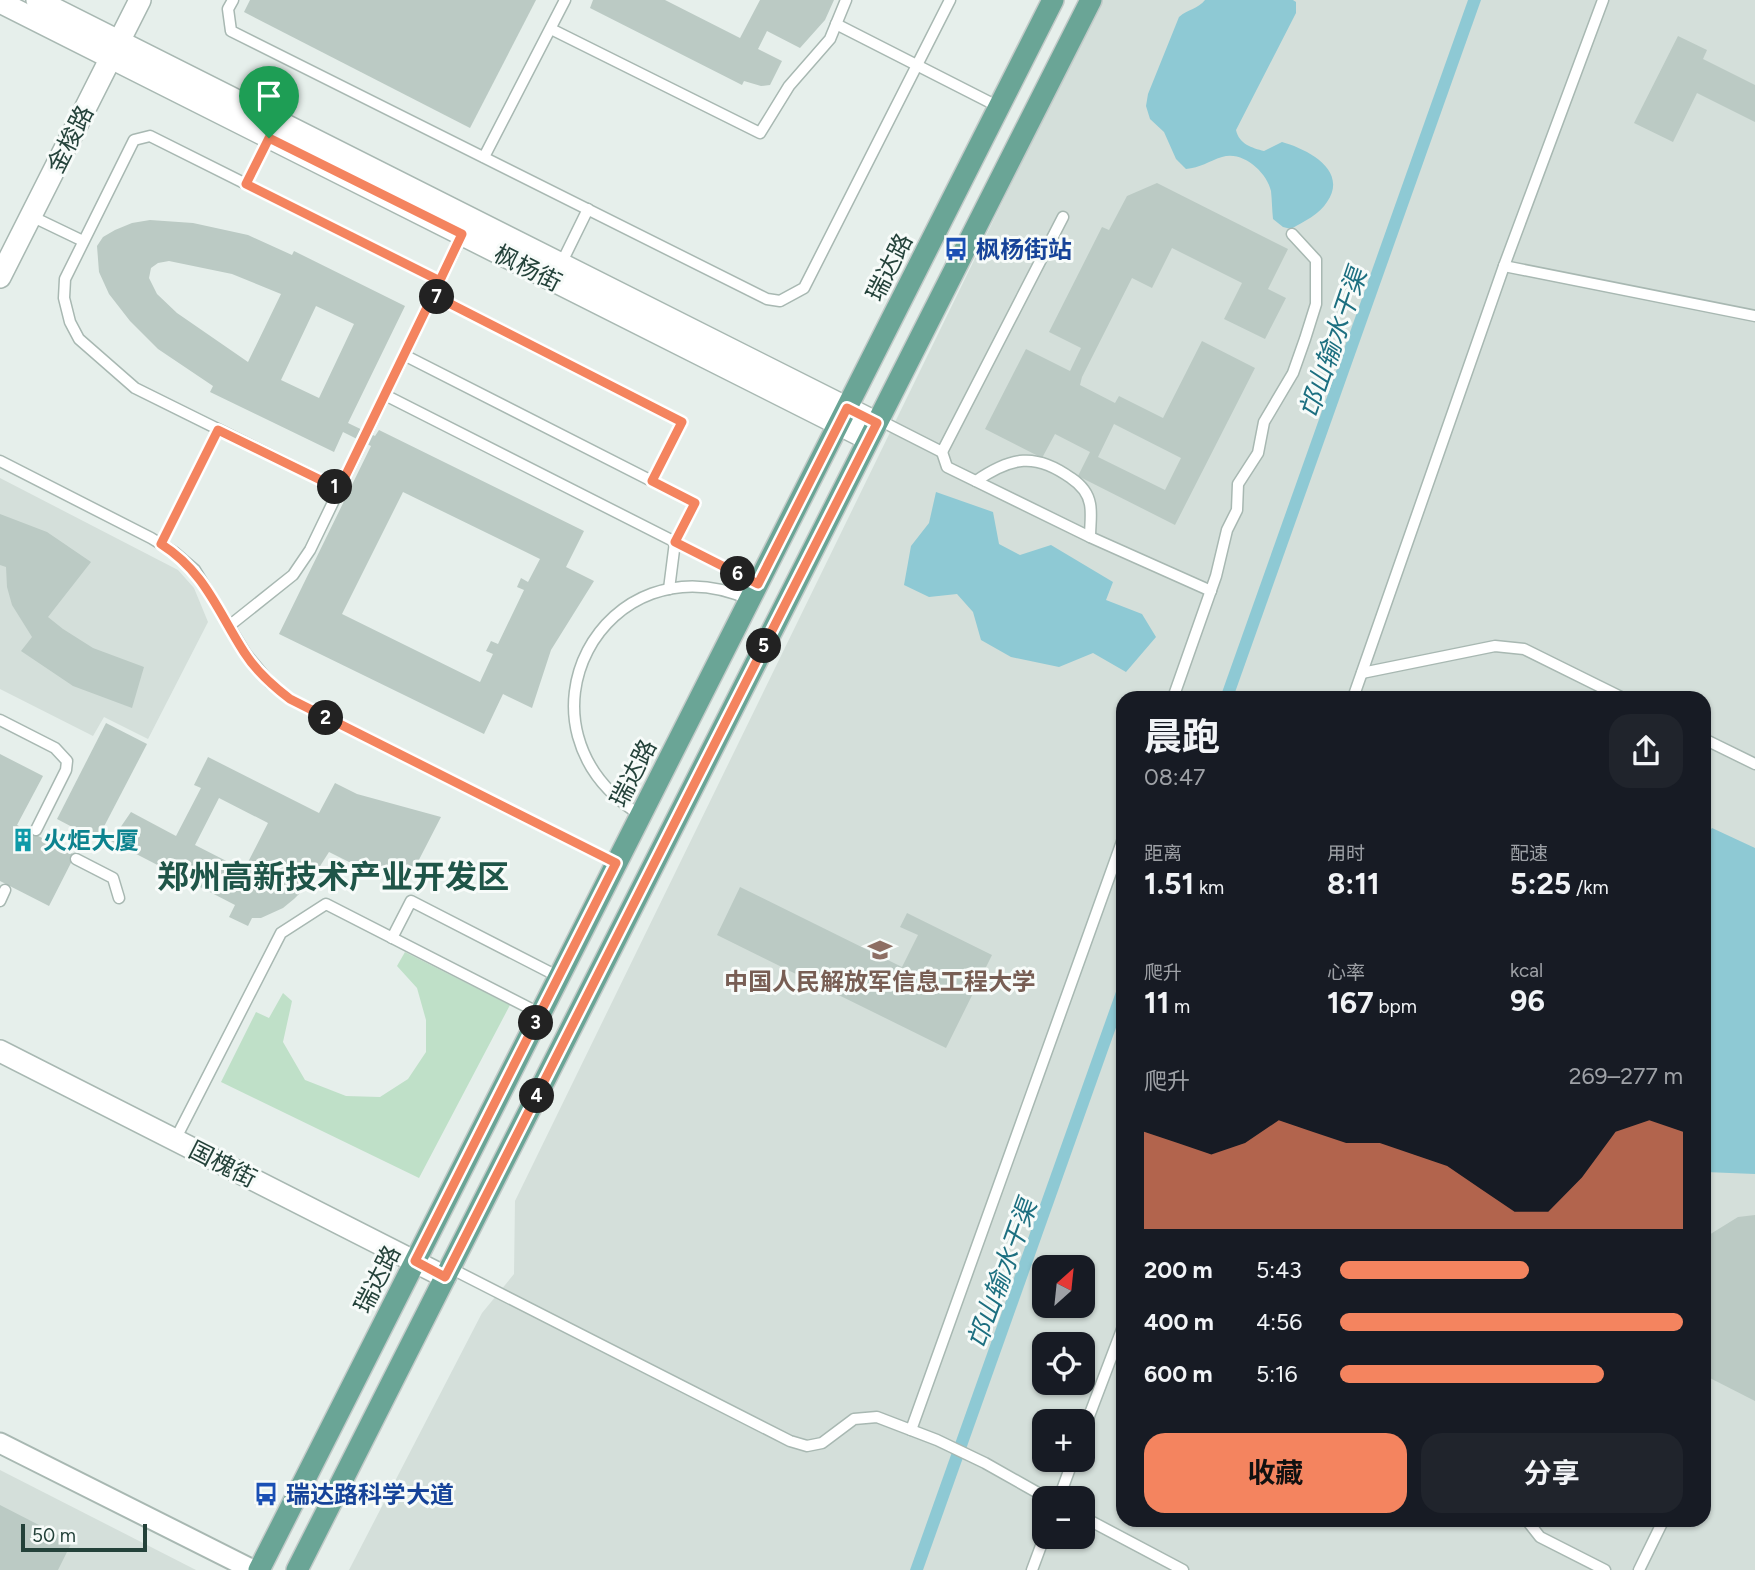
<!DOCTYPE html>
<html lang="zh">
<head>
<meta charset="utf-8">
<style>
  :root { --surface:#171b24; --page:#20242c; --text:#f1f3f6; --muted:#9ea1a6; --accent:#f4845f }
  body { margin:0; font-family:Figtree,"Noto Sans SC",sans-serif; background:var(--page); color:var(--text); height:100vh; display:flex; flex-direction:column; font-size:26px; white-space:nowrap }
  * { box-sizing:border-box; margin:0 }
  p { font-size:23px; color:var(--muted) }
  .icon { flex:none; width:38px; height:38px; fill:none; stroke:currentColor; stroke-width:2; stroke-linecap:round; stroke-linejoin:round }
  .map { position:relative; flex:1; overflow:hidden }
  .sheet { position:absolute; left:1116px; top:691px; width:595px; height:836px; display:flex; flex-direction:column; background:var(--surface); border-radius:21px; box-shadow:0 2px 5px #0004 }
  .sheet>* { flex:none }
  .needle { width:46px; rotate:27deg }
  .tools { position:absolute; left:1032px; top:1255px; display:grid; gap:14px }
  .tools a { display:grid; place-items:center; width:63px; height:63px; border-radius:14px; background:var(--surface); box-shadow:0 2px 5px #0004; font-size:35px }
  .scale { position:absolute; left:21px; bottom:18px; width:126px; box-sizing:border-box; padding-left:7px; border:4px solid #24423a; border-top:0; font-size:19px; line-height:24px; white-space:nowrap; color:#24423a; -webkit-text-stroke:5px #f7fbf9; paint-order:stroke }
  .pin { position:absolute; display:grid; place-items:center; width:60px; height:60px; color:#fff; margin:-72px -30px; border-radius:50% 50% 50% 0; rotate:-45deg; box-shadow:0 0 7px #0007 }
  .pin .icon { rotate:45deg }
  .km { position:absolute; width:35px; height:35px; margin:-18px; border-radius:50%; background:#222; color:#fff; font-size:19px; line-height:35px; text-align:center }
  .round { display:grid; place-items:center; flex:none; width:74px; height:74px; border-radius:21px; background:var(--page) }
  .head { display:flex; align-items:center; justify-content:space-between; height:119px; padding:0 28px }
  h1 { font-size:38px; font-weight:700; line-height:52px }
  .stats { display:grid; grid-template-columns:repeat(3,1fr); gap:10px; height:119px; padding:7px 28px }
  .stats div { display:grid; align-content:center }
  .stats b { font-size:30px; font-weight:700 }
  .stats small { font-size:19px; font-weight:400 }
  .stats p { font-size:19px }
  .chart { height:196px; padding:14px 28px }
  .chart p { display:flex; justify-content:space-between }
  .chart svg { width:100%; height:126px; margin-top:7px; fill:var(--accent); opacity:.7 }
  .primary-button { display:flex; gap:14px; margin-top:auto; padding:14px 28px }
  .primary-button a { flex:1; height:80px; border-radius:21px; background:var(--accent); color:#111; font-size:28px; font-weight:700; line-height:80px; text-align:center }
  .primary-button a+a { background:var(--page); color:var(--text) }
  ul { padding:0 28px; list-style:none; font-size:23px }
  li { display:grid; grid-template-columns:112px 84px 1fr; align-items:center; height:52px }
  li i { height:18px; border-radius:9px; background:var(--accent) }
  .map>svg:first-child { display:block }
</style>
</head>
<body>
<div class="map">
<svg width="1755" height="1570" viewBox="0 0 1755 1570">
  <rect width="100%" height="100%" fill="#e6efeb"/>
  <!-- built -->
  <g fill="#d4dfda" fill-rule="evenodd">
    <path d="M1101 0H1755V1570H349L482 1313 514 1274 515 1201ZM1124 698H1704V1521H1124ZM1045 1267H1083V1306H1045ZM1045 1344H1083V1382H1045ZM1045 1421H1083V1460H1045ZM1045 1498H1083V1536H1045Z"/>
    <path d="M0 478 178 570 194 588 208 622 148 739 104 717 93 736 0 689Z"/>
    <path d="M0 1470 196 1570H0Z"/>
  </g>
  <!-- green -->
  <path fill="#bfe0c8" d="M405 952 510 1005 419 1178 221 1082 256 1012 269 1018 283 993 292 1001 283 1042 305 1080 346 1096 380 1097 408 1079 426 1052V1020L417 988 397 966Z"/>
  <!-- water -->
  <g fill="#8ec9d4">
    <path d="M1205 0H1293L1296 2V13L1236 130C1239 144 1252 148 1264 151L1282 142C1307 149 1349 170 1327 202 1320 214 1303 222 1291 229L1283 227 1273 219C1272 210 1272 200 1271 191 1267 172 1242 150 1222 157 1209 161 1200 168 1186 169L1176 159 1164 132 1150 119 1146 106 1148 94 1179 17C1188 9 1198 9 1205 0Z"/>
    <path d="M1468 0H1481L1233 698H1220Z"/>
    <path d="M936 492 993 512 999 544 1020 555 1051 545 1113 582 1106 600 1142 614 1156 637 1126 672 1093 653 1059 667 1011 657 981 640 973 612 957 594 929 597 904 585 911 546 929 523Z"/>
    <path d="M1712 828 1755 848V1174L1705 1172 1704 838Z"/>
    <path d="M1123 972V1008L923 1570H910Z"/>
  </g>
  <!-- building -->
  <g fill="#bbcac4" fill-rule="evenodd">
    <path d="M250 0H536L470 128 244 12Z"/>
    <path d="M593 0H665L740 38 760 0H834L825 20 800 48 767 31 758 49 782 61 770 85 761 86 744 81 742 85 590 8Z"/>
    <path d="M1678 36 1707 50 1703 59 1755 85V122L1697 93 1673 142 1634 123Z"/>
    <path d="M1157 183 1288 249 1268 289 1286 298 1265 339 1224 319 1242 283 1172 248 1152 288 1132 278 1082 377 1080 385 1115 403 1119 396 1163 418 1202 341 1255 368 1175 525 1078 476 1090 452 1055 434 1042 458 985 429 1026 349 1070 371 1081 348 1049 332 1102 227 1109 230 1127 196ZM1114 424 1181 458 1165 490 1098 457Z"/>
    <path d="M150 220 193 223 248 235 292 255 294 251 405 306 348 423 375 436 379 430 584 531 566 567 594 581 551 650 532 708 503 694 484 734 279 634 371 446 343 432 334 452 210 392 213 386 158 349 130 321 109 294 99 272 97 246 103 237 115 230 132 223ZM169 261 232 274 281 294 248 362 177 313 157 294 149 278 151 268 158 263ZM316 306 354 324 319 398 281 380ZM403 492 540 559 528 582 521 578 517 587 524 590 498 644 491 641 486 651 493 654 480 682 342 614Z"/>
    <path d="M0 514 47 532 91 562 48 617 63 629 93 648 144 667 132 708 73 686 21 651 32 637 12 605 7 587 6 567 0 565Z"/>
    <path d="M106 723 147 744 97 840 57 819Z"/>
    <path d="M0 754 43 776 17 825 75 855 49 906 0 881Z"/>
    <path d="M208 757 319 813 335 783 357 794 441 817 407 883 372 865 369 872 329 852 308 885 294 899 283 908 261 918H252L248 926 229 917 235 905 111 841 131 812 176 836 201 788 194 785ZM219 798 268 823 244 870 195 845Z"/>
    <path d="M740 887 902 967 918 935 900 927 907 913 992 955 946 1048 717 935Z"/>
    <path d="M1755 1215V1401L1704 1375V1238L1738 1217Z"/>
    <path d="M0 1505 72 1542 58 1570H0Z"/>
  </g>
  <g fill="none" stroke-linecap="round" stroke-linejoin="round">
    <!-- service casing -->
    <g stroke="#a8b8b2" stroke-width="13">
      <g id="service">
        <path d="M233 0 228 9 231 31 767 299 780 301 804 288 950 0"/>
        <path d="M836 24 999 107"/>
        <path d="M551 29 760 133 789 86 830 39 846 0"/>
        <path d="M484 157 565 0"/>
        <path d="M246 184 269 138"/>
        <path d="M31 216 83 241"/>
        <path d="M561 264 588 209"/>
        <path d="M1504 266 1755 316"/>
        <path d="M433 295 682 422 652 481"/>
        <path d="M404 355 695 503 675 542 669 589"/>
        <path d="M385 395 758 584"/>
        <path d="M879 420 942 452 1063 217"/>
        <path d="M942 452 947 467 1090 537 1211 591"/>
        <path d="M0 461 151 538 174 552 195 570 246 654 270 683 290 699 616 863"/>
        <path d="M976 481C1011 457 1035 452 1071 478 1080 484 1088 493 1090 504 1092 514 1090 526 1090 537"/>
        <path d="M339 489 135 388 79 339 70 322 64 298 65 279 134 140 150 136 440 281"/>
        <path d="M161 544 218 430"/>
        <path d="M229 626 293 575 310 550 462 235"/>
        <path d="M1362 673 1495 646 1524 649 1623 698"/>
        <path d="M1173 698 1216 576 1227 530 1237 510 1238 484 1258 453 1264 422 1293 373 1305 339 1316 304V260L1292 234"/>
        <path d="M1353 698 1504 266 1603 0"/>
        <path d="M0 720 55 748 67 761 66 770 36 830"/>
        <path d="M1704 739 1755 764"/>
        <path d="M642 816C499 729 604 534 751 600"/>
        <path d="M76 859 113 878 119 898"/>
        <path d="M0 901 5 890"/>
        <path d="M392 938 411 901 559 977"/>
        <path d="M175 1140 281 933 326 904 541 1014"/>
        <path d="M450 1268 790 1441 807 1446 822 1443 854 1419 877 1417 937 1440 985 1463 1047 1498"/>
        <path d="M911 1430 1124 836"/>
        <path d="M1083 1432 1124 1324"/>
        <path d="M1059 1498 1073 1460"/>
        <path d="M1083 1517 1183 1570"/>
        <path d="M1530 1521 1529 1523 1540 1537 1605 1570"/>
        <path d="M1032 1570 1045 1535"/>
        <path d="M1639 1570 1663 1521"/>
      </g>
    </g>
    <!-- minor casing -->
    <g stroke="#a8b8b2" stroke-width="23">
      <path id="minor" d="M0 1443 253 1570"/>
    </g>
    <!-- tertiary casing -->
    <g stroke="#a8b8b2" stroke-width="24">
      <g id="tertiary">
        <path d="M37 0 877 423"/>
        <path d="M0 2 868 439"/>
        <path d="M0 277 140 0"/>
        <path d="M0 1051 445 1277"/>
      </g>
    </g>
    <!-- primary casing -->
    <g stroke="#c2cac8" stroke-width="24">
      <g id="primary">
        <path d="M259 1570 1053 0"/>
        <path d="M297 1570 1091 0"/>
      </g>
    </g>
    <!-- service -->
    <use href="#service" stroke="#fff" stroke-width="10"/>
    <!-- minor -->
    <use href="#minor" stroke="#fff" stroke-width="19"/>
    <!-- tertiary -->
    <use href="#tertiary" stroke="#fff" stroke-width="21"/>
    <!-- primary -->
    <use href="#primary" stroke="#6aa596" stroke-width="21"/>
  </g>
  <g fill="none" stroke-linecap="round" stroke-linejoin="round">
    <!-- route casing -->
    <g stroke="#fff" stroke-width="14">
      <path id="route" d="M269 138 462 234 433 295 339 489 218 430 161 544C205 572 217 610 244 652 256 671 273 686 290 699L616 863 415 1261 445 1277 877 423 847 408 758 584 675 542 695 503 652 481 682 422 433 295 440 281 246 184 269 138"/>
    </g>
    <!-- route -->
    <use href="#route" stroke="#f4845f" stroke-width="9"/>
  </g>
  <!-- icons -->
  <defs>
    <g id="bus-bare" transform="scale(1.89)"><path d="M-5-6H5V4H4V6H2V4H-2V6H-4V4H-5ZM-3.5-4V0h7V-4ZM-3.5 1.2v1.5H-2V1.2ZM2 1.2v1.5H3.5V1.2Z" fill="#1a4fb4" stroke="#f7fbf9" stroke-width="2.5" paint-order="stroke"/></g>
    <g id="building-bare" transform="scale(1.89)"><path d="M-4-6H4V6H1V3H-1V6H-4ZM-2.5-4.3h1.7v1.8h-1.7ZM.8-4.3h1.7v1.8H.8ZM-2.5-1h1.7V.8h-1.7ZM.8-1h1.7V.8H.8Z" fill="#0f9aa8" stroke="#f7fbf9" stroke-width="2.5" paint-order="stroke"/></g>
    <g id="university-bare" transform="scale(1.89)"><path d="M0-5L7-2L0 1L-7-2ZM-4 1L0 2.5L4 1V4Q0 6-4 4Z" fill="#8d6e63" stroke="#f7fbf9" stroke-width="2.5" paint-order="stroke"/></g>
  </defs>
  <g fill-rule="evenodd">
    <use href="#bus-bare" x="956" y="249"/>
    <use href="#building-bare" x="23" y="840"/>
    <use href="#university-bare" x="880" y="950"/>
    <use href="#bus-bare" x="266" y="1494"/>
  </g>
  <g text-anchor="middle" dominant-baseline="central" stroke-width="6" stroke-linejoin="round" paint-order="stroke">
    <!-- street labels -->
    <g font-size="24" fill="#24423a" stroke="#f7fbf9">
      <text transform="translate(70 139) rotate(-63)">金梭路</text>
      <text transform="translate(889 267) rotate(-63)">瑞达路</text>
      <text transform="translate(528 268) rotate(27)">枫杨街</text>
      <text transform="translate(633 773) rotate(-63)">瑞达路</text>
      <text transform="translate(223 1164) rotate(27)">国槐街</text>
      <text transform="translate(377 1279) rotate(-63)">瑞达路</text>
    </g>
    <!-- transit labels -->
    <g font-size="24" font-weight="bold" fill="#164399" stroke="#f7fbf9" text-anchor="start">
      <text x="976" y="249">枫杨街站</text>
      <text x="286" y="1494">瑞达路科学大道</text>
    </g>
    <!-- culture labels -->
    <g font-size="24" font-weight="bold" fill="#0d838f" stroke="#f7fbf9" text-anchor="start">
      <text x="43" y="840">火炬大厦</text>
    </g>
    <!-- education labels -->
    <g font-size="24" font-weight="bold" fill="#785e54" stroke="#f7fbf9">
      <text x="880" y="981">中国人民解放军信息工程大学</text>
    </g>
    <!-- water labels -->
    <g font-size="26" font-style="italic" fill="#1c6f80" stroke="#f7fbf9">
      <text transform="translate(1333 343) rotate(-71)">邙山输水干渠</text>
      <text transform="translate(1002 1274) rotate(-70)">邙山输水干渠</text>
    </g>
    <!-- district labels -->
    <g font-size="32" font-weight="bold" fill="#1f5548" stroke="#f7fbf9">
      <text x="333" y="877">郑州高新技术产业开发区</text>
    </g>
  </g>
</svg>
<div class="tools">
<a><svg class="needle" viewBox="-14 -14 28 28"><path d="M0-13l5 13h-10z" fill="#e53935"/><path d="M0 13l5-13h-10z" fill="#9ea1a6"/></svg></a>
<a><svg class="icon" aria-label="locate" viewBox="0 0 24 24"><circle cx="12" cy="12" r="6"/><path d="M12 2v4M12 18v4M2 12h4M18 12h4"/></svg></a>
<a>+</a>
<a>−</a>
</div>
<div class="scale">50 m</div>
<div class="pin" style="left:269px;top:138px;background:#1e9e55"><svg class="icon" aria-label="arrive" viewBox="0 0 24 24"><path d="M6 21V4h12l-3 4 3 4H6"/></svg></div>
<b class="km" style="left:335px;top:487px">1</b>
<b class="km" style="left:326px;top:718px">2</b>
<b class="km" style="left:536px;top:1023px">3</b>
<b class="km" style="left:537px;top:1096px">4</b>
<b class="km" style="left:764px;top:646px">5</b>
<b class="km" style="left:738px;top:574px">6</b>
<b class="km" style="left:437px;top:297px">7</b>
<section class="sheet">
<div class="head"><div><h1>晨跑</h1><p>08:47</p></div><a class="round"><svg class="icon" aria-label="share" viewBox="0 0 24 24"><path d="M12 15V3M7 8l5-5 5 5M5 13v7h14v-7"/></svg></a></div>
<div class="stats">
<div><p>距离</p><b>1.51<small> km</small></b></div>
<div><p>用时</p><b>8:11</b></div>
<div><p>配速</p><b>5:25<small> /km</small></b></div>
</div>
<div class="stats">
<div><p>爬升</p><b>11<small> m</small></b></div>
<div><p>心率</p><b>167<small> bpm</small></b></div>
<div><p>kcal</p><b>96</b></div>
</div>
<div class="chart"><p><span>爬升</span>269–277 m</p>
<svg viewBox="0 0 160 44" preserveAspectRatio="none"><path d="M0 44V10L10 14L20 18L30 14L40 6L50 10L60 14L70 14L80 18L90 22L100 30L110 38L120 38L130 26L140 10L150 6L160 10V44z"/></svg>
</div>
<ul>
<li><b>200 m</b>5:43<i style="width:55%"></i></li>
<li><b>400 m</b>4:56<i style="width:100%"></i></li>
<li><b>600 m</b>5:16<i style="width:77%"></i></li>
</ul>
<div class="primary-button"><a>收藏</a><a>分享</a></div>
</section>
</div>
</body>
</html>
